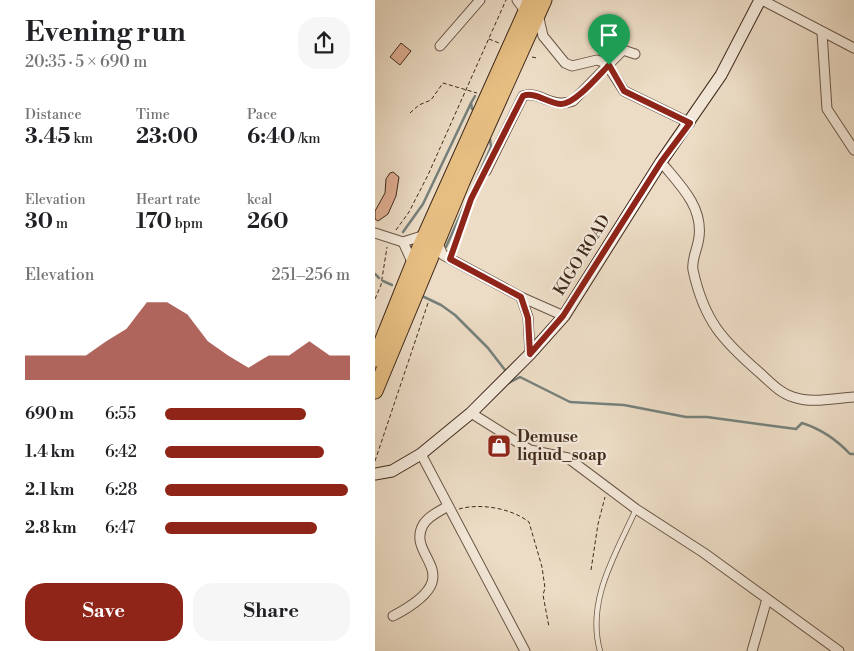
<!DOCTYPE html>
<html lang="en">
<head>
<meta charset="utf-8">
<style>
  :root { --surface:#fff; --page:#f6f6f6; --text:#202124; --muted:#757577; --accent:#8f2418 }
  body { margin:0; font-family:"Libre Bodoni",serif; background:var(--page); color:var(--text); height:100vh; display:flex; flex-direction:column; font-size:19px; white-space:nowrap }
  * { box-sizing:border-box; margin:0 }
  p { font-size:16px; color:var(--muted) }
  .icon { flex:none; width:28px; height:28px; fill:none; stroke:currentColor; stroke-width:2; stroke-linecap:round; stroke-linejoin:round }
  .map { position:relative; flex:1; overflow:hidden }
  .drawer { display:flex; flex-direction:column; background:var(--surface); width:375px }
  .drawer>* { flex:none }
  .pin { position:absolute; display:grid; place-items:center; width:42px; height:42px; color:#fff; margin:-51px -21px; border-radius:50% 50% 50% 0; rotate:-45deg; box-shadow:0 0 5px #0007 }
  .pin .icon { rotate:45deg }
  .round { display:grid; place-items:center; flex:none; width:52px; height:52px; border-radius:20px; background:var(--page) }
  .headline { display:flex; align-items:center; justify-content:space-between; height:85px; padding:0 25px }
  h1 { font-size:28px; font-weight:700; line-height:38px }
  .stats { display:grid; grid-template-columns:repeat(3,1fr); gap:8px; height:85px; padding:5px 25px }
  .stats div { display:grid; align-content:center }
  .stats b { font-size:21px; font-weight:700 }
  .stats small { font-size:14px; font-weight:400 }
  .stats p { font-size:14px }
  .chart { height:140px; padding:10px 25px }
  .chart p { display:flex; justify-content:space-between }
  .chart svg { width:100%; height:90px; margin-top:5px; fill:var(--accent); opacity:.7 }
  .action { display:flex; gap:10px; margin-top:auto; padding:10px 25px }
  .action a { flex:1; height:58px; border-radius:20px; background:var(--accent); color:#fff; font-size:20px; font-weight:700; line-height:58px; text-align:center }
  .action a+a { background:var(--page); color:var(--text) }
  ul { padding:0 25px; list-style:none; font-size:16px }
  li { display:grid; grid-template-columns:80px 60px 1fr; align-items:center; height:38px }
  li i { height:12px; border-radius:6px; background:var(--accent) }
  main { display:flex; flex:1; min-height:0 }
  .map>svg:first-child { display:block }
</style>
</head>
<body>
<main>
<section class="drawer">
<div class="headline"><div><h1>Evening run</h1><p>20:35 · 5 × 690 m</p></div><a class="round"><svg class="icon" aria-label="share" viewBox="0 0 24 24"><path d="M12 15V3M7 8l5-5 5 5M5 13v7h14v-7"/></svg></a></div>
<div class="stats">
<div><p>Distance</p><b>3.45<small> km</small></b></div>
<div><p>Time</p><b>23:00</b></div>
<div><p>Pace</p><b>6:40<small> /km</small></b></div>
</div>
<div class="stats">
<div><p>Elevation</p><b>30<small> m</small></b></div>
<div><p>Heart rate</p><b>170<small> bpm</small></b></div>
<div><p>kcal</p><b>260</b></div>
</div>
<div class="chart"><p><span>Elevation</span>251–256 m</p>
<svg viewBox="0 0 160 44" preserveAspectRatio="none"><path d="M0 44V32L10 32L20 32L30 32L40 25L50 19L60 6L70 6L80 12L90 25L100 32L110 38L120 32L130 32L140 25L150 32L160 32V44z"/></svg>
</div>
<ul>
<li><b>690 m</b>6:55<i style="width:76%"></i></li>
<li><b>1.4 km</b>6:42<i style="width:86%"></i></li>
<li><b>2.1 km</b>6:28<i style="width:99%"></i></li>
<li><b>2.8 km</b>6:47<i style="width:82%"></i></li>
</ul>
<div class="action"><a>Save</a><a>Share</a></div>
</section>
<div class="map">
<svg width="479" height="651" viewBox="0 0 479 651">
  <rect width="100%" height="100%" fill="#ecdcc5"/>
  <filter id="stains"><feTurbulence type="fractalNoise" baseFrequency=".004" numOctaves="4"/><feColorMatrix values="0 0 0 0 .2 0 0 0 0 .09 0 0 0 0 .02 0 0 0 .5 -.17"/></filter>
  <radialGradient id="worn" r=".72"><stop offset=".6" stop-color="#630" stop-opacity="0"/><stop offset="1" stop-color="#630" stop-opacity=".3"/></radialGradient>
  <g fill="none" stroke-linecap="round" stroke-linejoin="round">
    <!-- stream -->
    <g stroke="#76807b" stroke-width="2.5">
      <path d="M97 109 96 103 100 96"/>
      <path d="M28 232 48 204 96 103"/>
      <path d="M71 247 116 147 115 139"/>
      <path d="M0 274 4 278"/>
      <path d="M8 281 17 285"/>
      <path d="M47 296 66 305 80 315 113 348 130 370"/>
      <path d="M130 385 145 377 195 402 249 405 311 417H332L421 429 427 423C446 429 461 439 475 454H479"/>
    </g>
  </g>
  <!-- building -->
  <g fill="#dfae92" stroke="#402a1c">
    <path d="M26 43 36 51 25 65 15 57Z"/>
    <path d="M18 172 24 177 21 196 13 214 3 221 0 219V211L10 193 11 179 15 173Z"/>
  </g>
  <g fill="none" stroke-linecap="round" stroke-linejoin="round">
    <!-- lane casing -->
    <g stroke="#6b5646" stroke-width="6">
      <path id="lane" d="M225 651C211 600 241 554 261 509"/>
    </g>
    <!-- street casing -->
    <g stroke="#6b5646" stroke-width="11">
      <g id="street">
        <path d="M142 0 151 12"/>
        <path d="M387 0 479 48"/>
        <path d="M163 14 168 36 190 63 197 66 222 60 231 63 249 91 315 123"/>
        <path d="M447 33 452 109 479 150"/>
        <path d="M65 46 105 0"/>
        <path d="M286 162C304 184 328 206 324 237 323 248 316 260 318 270 329 321 348 341 385 373 395 382 405 393 418 397 437 404 460 398 479 397"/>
        <path d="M111 171 148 96C164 90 176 109 198 101L248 50 260 54"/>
        <path d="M0 233 28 242 50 235"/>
        <path d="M28 242 38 264"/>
        <path d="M62 242 68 255 146 297 189 316"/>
        <path d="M146 297 153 317 155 354"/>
        <path d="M96 413 155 450 193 458 261 509 329 553 464 651"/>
        <path d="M46 454 150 651"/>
        <path d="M18 616C98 574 30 558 48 525 53 516 65 511 73 506"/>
        <path d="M377 651 392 599"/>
      </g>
    </g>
    <!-- secondary casing -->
    <g stroke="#402a1c" stroke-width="13">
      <path id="secondary" d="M0 474 17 471 46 454 96 413 155 354 189 316 286 162 346 75 385 0"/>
    </g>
    <!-- highway casing -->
    <g stroke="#402a1c" stroke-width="17">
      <g id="highway">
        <path d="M0 359 45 247 156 0"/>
        <path d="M0 391 87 182 169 0"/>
      </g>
    </g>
    <!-- path -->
    <g stroke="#402a1c" stroke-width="1" stroke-dasharray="4 2.5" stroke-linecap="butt">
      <path d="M114 39 124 43"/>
      <path d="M157 57 162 58"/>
      <path d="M35 113 44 105 56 100 68 83 102 93"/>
      <path d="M21 230 34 212 53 175 131 0"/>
      <path d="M77 251 96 199 107 179"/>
      <path d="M0 299 6 285 12 247"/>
      <path d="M0 461 53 303"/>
      <path d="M84 509C105 503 136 508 154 522L167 567 170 588 168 595 174 627"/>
      <path d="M216 570 223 524 230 497"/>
    </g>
    <!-- lane -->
    <use href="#lane" stroke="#f3e8d9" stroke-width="4.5"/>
    <!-- street -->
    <use href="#street" stroke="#f3e8d9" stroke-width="9"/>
    <!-- secondary -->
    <use href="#secondary" stroke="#f3e8d9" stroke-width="11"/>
    <!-- highway -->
    <use href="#highway" stroke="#e6be82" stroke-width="15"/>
  </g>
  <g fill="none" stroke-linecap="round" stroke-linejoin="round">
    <!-- route casing -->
    <g stroke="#fff" stroke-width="10">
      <path id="route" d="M234 65 249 91 315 123 286 162 188 316 155 354 153 318 146 297 75 259 96 199 148 96C160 91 174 104 186 104 199 105 224 75 234 65Z"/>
    </g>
    <!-- route -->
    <use href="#route" stroke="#8f2418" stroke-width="6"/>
  </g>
  <!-- icons -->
  <defs>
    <g id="shop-square" transform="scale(1.25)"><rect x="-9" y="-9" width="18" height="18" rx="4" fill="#8f2418" stroke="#f3e8d9"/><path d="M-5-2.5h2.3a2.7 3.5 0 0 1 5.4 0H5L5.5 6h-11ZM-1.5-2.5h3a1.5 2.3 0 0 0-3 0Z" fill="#fff"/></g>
  </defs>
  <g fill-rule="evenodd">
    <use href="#shop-square" x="124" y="446"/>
  </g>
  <g text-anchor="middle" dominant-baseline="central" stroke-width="4.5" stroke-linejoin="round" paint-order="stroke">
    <!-- street labels -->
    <g font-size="16" fill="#402a1c" stroke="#f3e8d9">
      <text transform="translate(207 255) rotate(-58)">KIGO ROAD</text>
    </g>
    <!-- poi labels -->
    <g font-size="16" font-weight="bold" fill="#402a1c" stroke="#f3e8d9" text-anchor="start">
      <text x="142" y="437">Demuse<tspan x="142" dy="18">liqiud_soap</tspan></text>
    </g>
  </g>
  <rect width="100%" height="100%" filter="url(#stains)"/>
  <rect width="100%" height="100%" fill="url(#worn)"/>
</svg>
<div class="pin" style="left:234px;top:65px;background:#1e9e55"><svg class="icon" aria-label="arrive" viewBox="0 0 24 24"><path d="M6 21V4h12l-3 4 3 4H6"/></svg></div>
</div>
</main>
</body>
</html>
